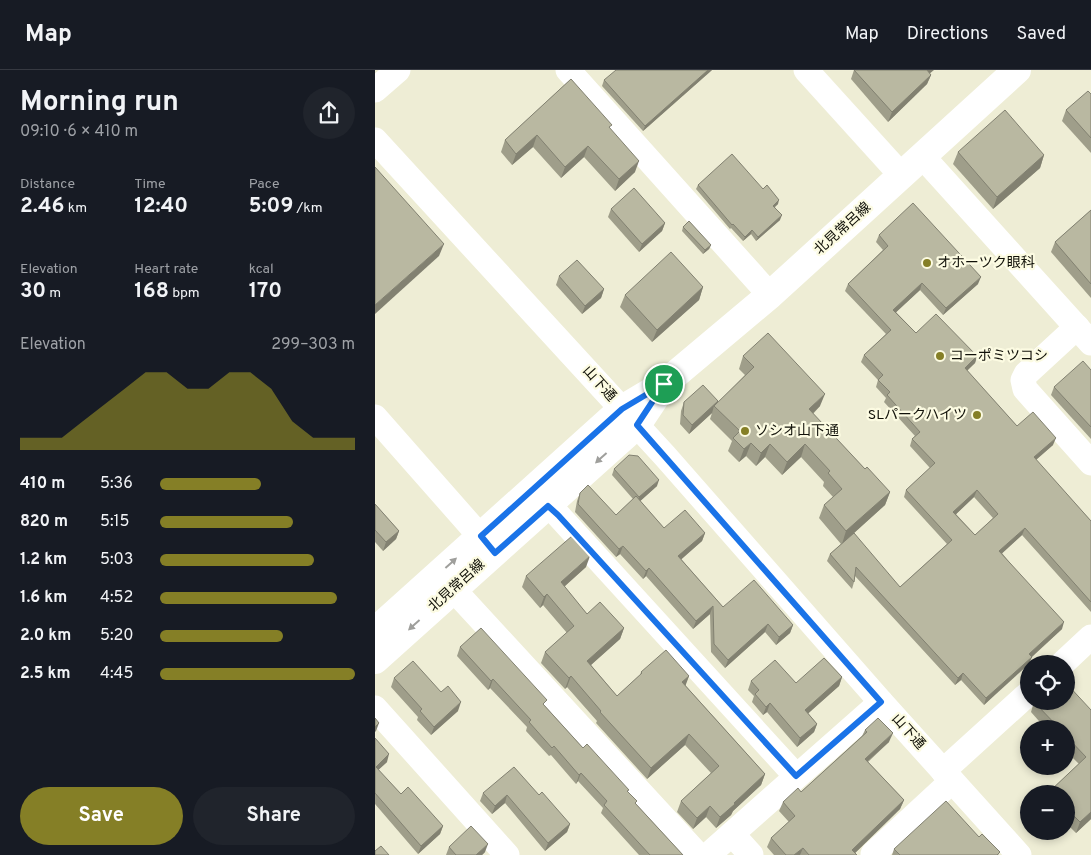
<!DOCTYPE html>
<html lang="en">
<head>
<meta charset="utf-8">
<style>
  :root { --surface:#171b24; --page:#20242c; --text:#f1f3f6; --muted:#9ea1a6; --line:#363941; --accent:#857f26 }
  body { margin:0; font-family:Overpass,"Noto Sans JP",sans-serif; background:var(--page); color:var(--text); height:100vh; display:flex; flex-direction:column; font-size:19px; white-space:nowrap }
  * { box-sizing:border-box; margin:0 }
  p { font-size:16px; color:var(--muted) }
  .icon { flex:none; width:28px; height:28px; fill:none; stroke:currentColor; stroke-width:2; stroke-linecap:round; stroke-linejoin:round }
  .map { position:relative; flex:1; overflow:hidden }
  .details { display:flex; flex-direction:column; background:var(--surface); width:375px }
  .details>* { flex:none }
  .controls { position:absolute; left:645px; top:585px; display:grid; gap:10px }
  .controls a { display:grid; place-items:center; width:55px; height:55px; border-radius:50%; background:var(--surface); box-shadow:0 2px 8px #0003; font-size:25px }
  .pin { position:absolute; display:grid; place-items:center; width:42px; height:42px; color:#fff; margin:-21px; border:2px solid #fff; border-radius:50%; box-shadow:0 1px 5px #0007 }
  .round { display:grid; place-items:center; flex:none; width:52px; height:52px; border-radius:26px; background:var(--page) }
  .overview { display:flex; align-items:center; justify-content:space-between; height:85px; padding:0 20px }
  h1 { font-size:28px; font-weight:700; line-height:38px }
  .metrics { display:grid; grid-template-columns:repeat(3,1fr); gap:8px; height:85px; padding:5px 20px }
  .metrics div { display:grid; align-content:center }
  .metrics b { font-size:21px; font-weight:700 }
  .metrics small { font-size:14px; font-weight:400 }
  .metrics p { font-size:14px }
  .chart { height:140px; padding:10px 20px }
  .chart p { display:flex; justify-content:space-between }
  .chart svg { width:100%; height:90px; margin-top:5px; fill:var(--accent); opacity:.7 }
  .cta { display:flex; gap:10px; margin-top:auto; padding:10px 20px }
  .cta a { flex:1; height:58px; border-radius:30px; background:var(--accent); color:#fff; font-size:20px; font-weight:700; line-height:58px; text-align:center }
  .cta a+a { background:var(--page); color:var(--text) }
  ul { padding:0 20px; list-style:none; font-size:16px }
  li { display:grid; grid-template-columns:80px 60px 1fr; align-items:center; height:38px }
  li i { height:12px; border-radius:6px; background:var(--accent) }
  header { display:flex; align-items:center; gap:30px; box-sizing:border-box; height:70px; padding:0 25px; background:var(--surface); border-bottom:1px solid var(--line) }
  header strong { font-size:24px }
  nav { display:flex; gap:28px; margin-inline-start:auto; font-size:18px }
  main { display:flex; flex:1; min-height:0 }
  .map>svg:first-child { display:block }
</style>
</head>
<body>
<header>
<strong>Map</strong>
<nav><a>Map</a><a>Directions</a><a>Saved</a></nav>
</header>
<main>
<section class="details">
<div class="overview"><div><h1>Morning run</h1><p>09:10 · 6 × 410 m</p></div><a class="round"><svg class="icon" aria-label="share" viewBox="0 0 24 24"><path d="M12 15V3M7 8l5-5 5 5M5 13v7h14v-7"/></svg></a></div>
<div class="metrics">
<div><p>Distance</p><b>2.46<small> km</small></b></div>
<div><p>Time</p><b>12:40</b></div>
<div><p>Pace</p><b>5:09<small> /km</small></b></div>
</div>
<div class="metrics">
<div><p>Elevation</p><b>30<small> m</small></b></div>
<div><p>Heart rate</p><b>168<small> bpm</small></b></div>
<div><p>kcal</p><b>170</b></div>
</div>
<div class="chart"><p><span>Elevation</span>299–303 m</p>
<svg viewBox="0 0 160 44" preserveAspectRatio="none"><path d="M0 44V38L10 38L20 38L30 30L40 22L50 14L60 6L70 6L80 14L90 14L100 6L110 6L120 14L130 30L140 38L150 38L160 38V44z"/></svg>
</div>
<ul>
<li><b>410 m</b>5:36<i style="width:52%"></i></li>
<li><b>820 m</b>5:15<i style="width:68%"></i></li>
<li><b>1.2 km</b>5:03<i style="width:79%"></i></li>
<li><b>1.6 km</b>4:52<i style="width:91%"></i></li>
<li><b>2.0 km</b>5:20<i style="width:63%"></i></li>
<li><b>2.5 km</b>4:45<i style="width:100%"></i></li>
</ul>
<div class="cta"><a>Save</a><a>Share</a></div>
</section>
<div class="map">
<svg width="716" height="785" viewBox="0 0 716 785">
  <rect width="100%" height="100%" fill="#eeedd5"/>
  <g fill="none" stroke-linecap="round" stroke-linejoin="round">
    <!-- minor -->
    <g stroke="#fff" stroke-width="25">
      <path d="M193 0 395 225"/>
      <path d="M431 0 527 106"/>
      <path d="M0 20 23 0"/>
      <path d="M0 70 290 386 506 632 644 785"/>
      <path d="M548 87 716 273"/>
      <path d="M702 257 651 304 648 310 650 319 716 393"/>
      <path d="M0 347 118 481"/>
      <path d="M173 436 183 445 421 706"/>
      <path d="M78 519 323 785"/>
      <path d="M687 594 716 567"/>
      <path d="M0 638 132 785"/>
      <path d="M568 701 654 623"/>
      <path d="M357 764 376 785"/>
      <path d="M333 785 506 632"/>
      <path d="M499 785 498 784 577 711"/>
    </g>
    <!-- major -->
    <g stroke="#fff" stroke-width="28">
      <path d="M0 561 247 339 289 314 395 225 642 0"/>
      <path d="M0 590 262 355 286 319"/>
    </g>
  </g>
  <!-- wall -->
  <g fill="#9f9e8a" fill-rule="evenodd">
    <path d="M337 0 268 61 227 16 229 10Z"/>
    <path d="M479 0 555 4 556 5 552 14 513 52 476 9Z"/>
    <path d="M196 9 235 59 260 102 240 121 209 87 186 108 158 77 137 95 126 82 130 70Z"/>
    <path d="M716 24V83L687 51 691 40Z"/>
    <path d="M583 82 669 85 665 98 618 139 578 94Z"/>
    <path d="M323 115 388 119 403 134 400 137 405 150 381 171 376 164 368 171 356 158 355 159 321 119Z"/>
    <path d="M236 139 290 153 287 161 264 182 233 147Z"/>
    <path d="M716 140V228L676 182 680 172Z"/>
    <path d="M308 157 336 175 334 179 328 184 307 161Z"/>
    <path d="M504 165 603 214 568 245 545 220 521 242 541 263 602 286 600 293 592 301 642 356 678 375 661 390 716 451V542L647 465 627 483 687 559 657 587 609 635 586 610 580 615 480 506 479 512 477 519 452 491 455 484 466 474 444 448 449 435 458 427 448 416 449 412 426 387 407 405 390 387 381 396 371 386 364 392 353 381 357 371 335 349 337 343 314 364 305 354 306 341 309 332 343 333 370 305 364 299 368 286 445 336 438 344 490 399 515 422 510 435 472 469 525 517 572 474 529 427 531 420 555 398 535 376 537 369 540 366 509 332 511 328 501 317 503 310 486 292 489 285 511 264 470 221 473 214 508 180 501 172ZM599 427 618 448 600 465 581 444Z"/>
    <path d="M184 206 229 219 226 228 207 244 181 215Z"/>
    <path d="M328 217 324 230 277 272 245 237 250 225Z"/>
    <path d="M716 300V369L676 325 679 317Z"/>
    <path d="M239 399 282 416 265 431 289 458 330 463 327 471 306 489 348 537 418 555 415 563 401 575 390 562 350 598 336 582 335 544 318 559 271 506 268 509 245 484 241 487 200 442 202 431 205 423 241 445 258 429 237 405Z"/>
    <path d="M0 434 24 461 21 469 8 481 0 472Z"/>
    <path d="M211 497 189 517 212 544 249 558 245 569 216 595 242 626 265 605 266 602 314 606 310 615 390 704 386 715 358 741 356 745 341 758 331 747 318 759 302 742 306 731 336 703 310 675 272 709 221 653 222 651 192 617 190 619 166 593 170 582 192 563 168 535 165 538 147 517 151 506Z"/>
    <path d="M85 577 170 636 208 678 253 722 261 734 308 785H264L226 743 228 738 203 711 201 714 176 685 174 686 151 661 152 657 115 618 113 620 82 586Z"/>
    <path d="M467 607 464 616 433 643 442 654 439 662 422 677 392 642 388 645 377 632 379 626 373 620 376 611 421 613Z"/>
    <path d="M19 608 66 622 83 641 56 665 42 650 43 647 16 617Z"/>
    <path d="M659 632 716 640V749L701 763 691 753V724H674L675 721 704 694 691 681V659H671L656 642Z"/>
    <path d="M490 660 514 672 493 692 529 730 525 739 480 783 482 785H399L392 777 396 768 414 752 404 741 408 732 426 722 487 666Z"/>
    <path d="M0 668 12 692 3 700 26 724 68 756 65 764 43 784 0 734Z"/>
    <path d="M108 723 164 725 195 754 192 762 170 781 130 733 117 744 105 731Z"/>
    <path d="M604 767 624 785H517L519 779Z"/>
    <path d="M74 777 110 782 107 785H71Z"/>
  </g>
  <!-- shaded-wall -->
  <g fill="#828171">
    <path d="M333 0H337L268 61 270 56Z"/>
    <path d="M552 0H559L548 9Z"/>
    <path d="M556 5 552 14 513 52 517 42Z"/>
    <path d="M162 65 158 77 137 95 141 84Z"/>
    <path d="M213 76 209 87 186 108 190 97Z"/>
    <path d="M669 85 665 98 618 139 622 127Z"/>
    <path d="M264 91 260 102 240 121 244 109Z"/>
    <path d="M404 130 403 134 396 140 398 136Z"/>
    <path d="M407 145 405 150 381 171 383 167Z"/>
    <path d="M290 153 287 161 264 182 267 174Z"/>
    <path d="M377 160 376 164 368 171 370 167Z"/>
    <path d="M69 174 64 186 0 244V235Z"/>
    <path d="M336 175 334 179 328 184 330 180Z"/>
    <path d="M606 207 603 214 568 245 571 238Z"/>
    <path d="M547 213 545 220 516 247 518 240Z"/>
    <path d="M328 217 324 230 277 272 282 260Z"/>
    <path d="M229 219 226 228 207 244 210 236Z"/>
    <path d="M602 286 600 293 587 305 590 298Z"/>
    <path d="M450 324 445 336 429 352 434 339Z"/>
    <path d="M343 331 341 338 339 336 337 343 314 364 317 355Z"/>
    <path d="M681 368 678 375 656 394 659 387Z"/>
    <path d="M376 373 371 386 364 392 369 379Z"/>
    <path d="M395 374 390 387 381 396 386 383Z"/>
    <path d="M430 374 426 387 407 405 412 392Z"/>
    <path d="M284 410 282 416 262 434 264 427Z"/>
    <path d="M602 420 599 427 576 449 578 442Z"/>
    <path d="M515 422 510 435 467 474 471 461Z"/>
    <path d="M650 458 647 465 622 488 624 481Z"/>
    <path d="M24 461 21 469 8 481 11 472Z"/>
    <path d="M330 463 327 471 300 495 303 486Z"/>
    <path d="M248 476 245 484 241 487 244 479Z"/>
    <path d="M215 486 211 497 182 523 186 512Z"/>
    <path d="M274 498 271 506 268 509 271 501Z"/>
    <path d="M172 524 168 535 165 538 169 527Z"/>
    <path d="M338 536 335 544 318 559 321 551Z"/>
    <path d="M689 552 687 559 652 591 654 584Z"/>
    <path d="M393 554 390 562 350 598 353 590Z"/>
    <path d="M418 555 415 563 401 575 404 567Z"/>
    <path d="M249 558 245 569 208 602 212 591Z"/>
    <path d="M657 587 654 594 609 635 611 628Z"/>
    <path d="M588 603 586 610 580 615 583 608Z"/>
    <path d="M196 606 192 617 190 619 194 608Z"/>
    <path d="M314 606 310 617 307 612Z"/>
    <path d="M467 607 464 616 427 649 430 640Z"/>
    <path d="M118 609 115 618 113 620 116 611Z"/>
    <path d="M86 632 83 641 56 665 59 657Z"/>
    <path d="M395 633 392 642 388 645 391 637Z"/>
    <path d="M4 653 1 661 0 662V657Z"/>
    <path d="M442 654 439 662 422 677 425 668Z"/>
    <path d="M518 663 514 672 486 697 490 689Z"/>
    <path d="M314 664 310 675 272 709 276 698Z"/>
    <path d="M14 684 12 692 0 703 1 697Z"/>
    <path d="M206 703 203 711 201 714 204 705Z"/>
    <path d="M390 704 386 715 358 741 356 745 341 758 345 747 359 733Z"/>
    <path d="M132 725 130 733 117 744 120 736Z"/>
    <path d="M529 730 525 739 478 785 477 780Z"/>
    <path d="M335 736 331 747 318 759 322 748Z"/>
    <path d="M716 742V749L701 763 705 752Z"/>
    <path d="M195 754 192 762 170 781 173 773Z"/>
    <path d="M68 756 65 764 43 784 46 776Z"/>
    <path d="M113 774 110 782 107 785H101Z"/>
    <path d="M428 778 425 785H419Z"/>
  </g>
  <!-- building -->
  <g fill="#b9b8a1" stroke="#828171" fill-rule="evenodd">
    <path d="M241 0H333L270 56 229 10Z"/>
    <path d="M479 0H552L556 5 517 42Z"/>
    <path d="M196 9 237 55 234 57 264 91 244 109 213 76 190 97 162 65 141 84 130 70Z"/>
    <path d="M713 21 716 24V68L691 40Z"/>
    <path d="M630 40 669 85 622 127 583 82Z"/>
    <path d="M357 84 388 119 392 115 404 130 398 136 407 145 383 167 377 160 370 167 358 154 357 155 323 115Z"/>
    <path d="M0 97 69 174 0 235Z"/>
    <path d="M259 118 290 153 267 174 236 139Z"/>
    <path d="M538 133 606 207 571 238 547 213 518 240 541 263 561 244 602 286 590 298 642 356 658 342 681 368 659 387 716 451V532L650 458 624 481 689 552 654 584 657 587 611 628 588 603 583 608 481 497 479 512 455 484 479 463 525 517 577 470 531 420 560 393 537 369 545 362 512 325 515 322 503 310 508 305 489 285 516 260 473 214 513 176 504 165ZM602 420 623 444 600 465 578 442Z"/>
    <path d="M716 140V214L680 172Z"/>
    <path d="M314 151 336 175 330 180 308 157Z"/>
    <path d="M296 182 328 217 282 260 250 225Z"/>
    <path d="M202 190 229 219 210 236 184 206Z"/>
    <path d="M393 263 450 324 434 339 490 399 492 397 515 422 471 461 449 435 467 419 453 403 455 401 430 374 412 392 395 374 386 383 376 373 369 379 358 368 365 361 339 336 379 297 368 286Z"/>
    <path d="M708 291 716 300V357L679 317Z"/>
    <path d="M328 315 343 331 317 355 308 345 309 332Z"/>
    <path d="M254 385 263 386 284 410 264 427 239 399Z"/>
    <path d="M213 415 241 445 261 426 289 458 310 440 330 463 303 486 348 537 379 510 418 555 404 567 393 554 353 590 339 574 338 536 321 551 274 498 271 501 248 476 244 479 203 434 205 423Z"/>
    <path d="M0 434 24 461 11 472 0 460Z"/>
    <path d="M197 466 215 486 186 512 212 544 225 532 249 558 212 591 242 626 267 603 266 602 291 580 314 606 307 612 390 704 359 733 360 734 345 747 335 736 322 748 306 731 344 696 314 664 276 698 225 642 226 641 196 606 194 608 170 582 199 556 172 524 169 527 151 506Z"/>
    <path d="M106 558 172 630 168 634 208 678 212 674 254 720 252 721 262 731 260 733 308 785H275L229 735 232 731 206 703 204 705 179 676 177 678 154 652 156 650 118 609 116 611 85 577Z"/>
    <path d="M449 588 467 607 430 640 442 654 425 668 395 633 391 637 380 624 384 620 376 611 400 590 421 613Z"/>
    <path d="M38 591 66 622 73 616 86 632 59 657 45 641 47 639 19 608Z"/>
    <path d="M691 613 716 640V742L705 752 691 738V724H677L675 721 711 687 691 666V659H685L659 632 691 631Z"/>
    <path d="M0 648 4 653 0 657Z"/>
    <path d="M503 648 518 663 490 689 529 730 477 780 482 785H434L428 778 419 785H411L396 768 420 746 408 732 423 718 426 722 492 662 490 660Z"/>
    <path d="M0 668 14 684 1 697 26 724 33 717 68 756 46 776 0 723Z"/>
    <path d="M139 697 164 725 167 722 195 754 173 773 132 725 120 736 108 723Z"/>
    <path d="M571 731 604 767 607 764 625 782 622 785H525L519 779Z"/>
    <path d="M96 756 113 774 101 785H81L74 777Z"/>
    <path d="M6 776 14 785H0V781Z"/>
  </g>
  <!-- one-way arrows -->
  <defs><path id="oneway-solid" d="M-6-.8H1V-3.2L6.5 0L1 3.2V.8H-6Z" transform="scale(1.25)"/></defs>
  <g fill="#9f9f9c">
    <use href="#oneway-solid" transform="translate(226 388) rotate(138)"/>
    <use href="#oneway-solid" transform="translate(76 493) rotate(-42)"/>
    <use href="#oneway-solid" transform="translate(39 555) rotate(138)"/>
  </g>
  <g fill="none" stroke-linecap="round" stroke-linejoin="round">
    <!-- route casing -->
    <g stroke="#fff" stroke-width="10">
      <path id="route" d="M289 314 262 355 506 632 421 706 183 445 173 436 120 483 106 466 247 339Z"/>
    </g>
    <!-- route -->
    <use href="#route" stroke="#1a73e8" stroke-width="6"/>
  </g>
  <!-- markers -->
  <g fill="#857f26" stroke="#fcfbe2" stroke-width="2">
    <circle cx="552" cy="193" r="5"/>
    <circle cx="565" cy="286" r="5"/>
    <circle cx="602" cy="345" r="5"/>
    <circle cx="370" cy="361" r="5"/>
  </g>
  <g text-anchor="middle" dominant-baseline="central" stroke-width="4.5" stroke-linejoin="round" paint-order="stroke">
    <!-- street labels -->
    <g font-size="14" fill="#101008" stroke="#fcfbe2">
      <text transform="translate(468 159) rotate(-42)">北見常呂線</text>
      <text transform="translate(224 314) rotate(48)">山下通</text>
      <text transform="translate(82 516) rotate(-42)">北見常呂線</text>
      <text transform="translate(533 662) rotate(48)">山下通</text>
    </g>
    <!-- poi labels -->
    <g font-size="14" fill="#101008" stroke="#fcfbe2" text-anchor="start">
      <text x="562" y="193">オホーツク眼科</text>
      <text x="575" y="286">コーポミツコシ</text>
      <text x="592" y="345" text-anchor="end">SLパークハイツ</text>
      <text x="380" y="361">ソシオ山下通</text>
    </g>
  </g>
</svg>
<div class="controls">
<a><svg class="icon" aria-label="locate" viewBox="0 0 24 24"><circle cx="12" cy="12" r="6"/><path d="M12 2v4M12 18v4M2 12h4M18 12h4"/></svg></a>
<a>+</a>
<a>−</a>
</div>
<div class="pin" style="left:289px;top:314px;background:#1e9e55"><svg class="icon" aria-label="arrive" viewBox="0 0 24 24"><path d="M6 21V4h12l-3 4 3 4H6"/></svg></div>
</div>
</main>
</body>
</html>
